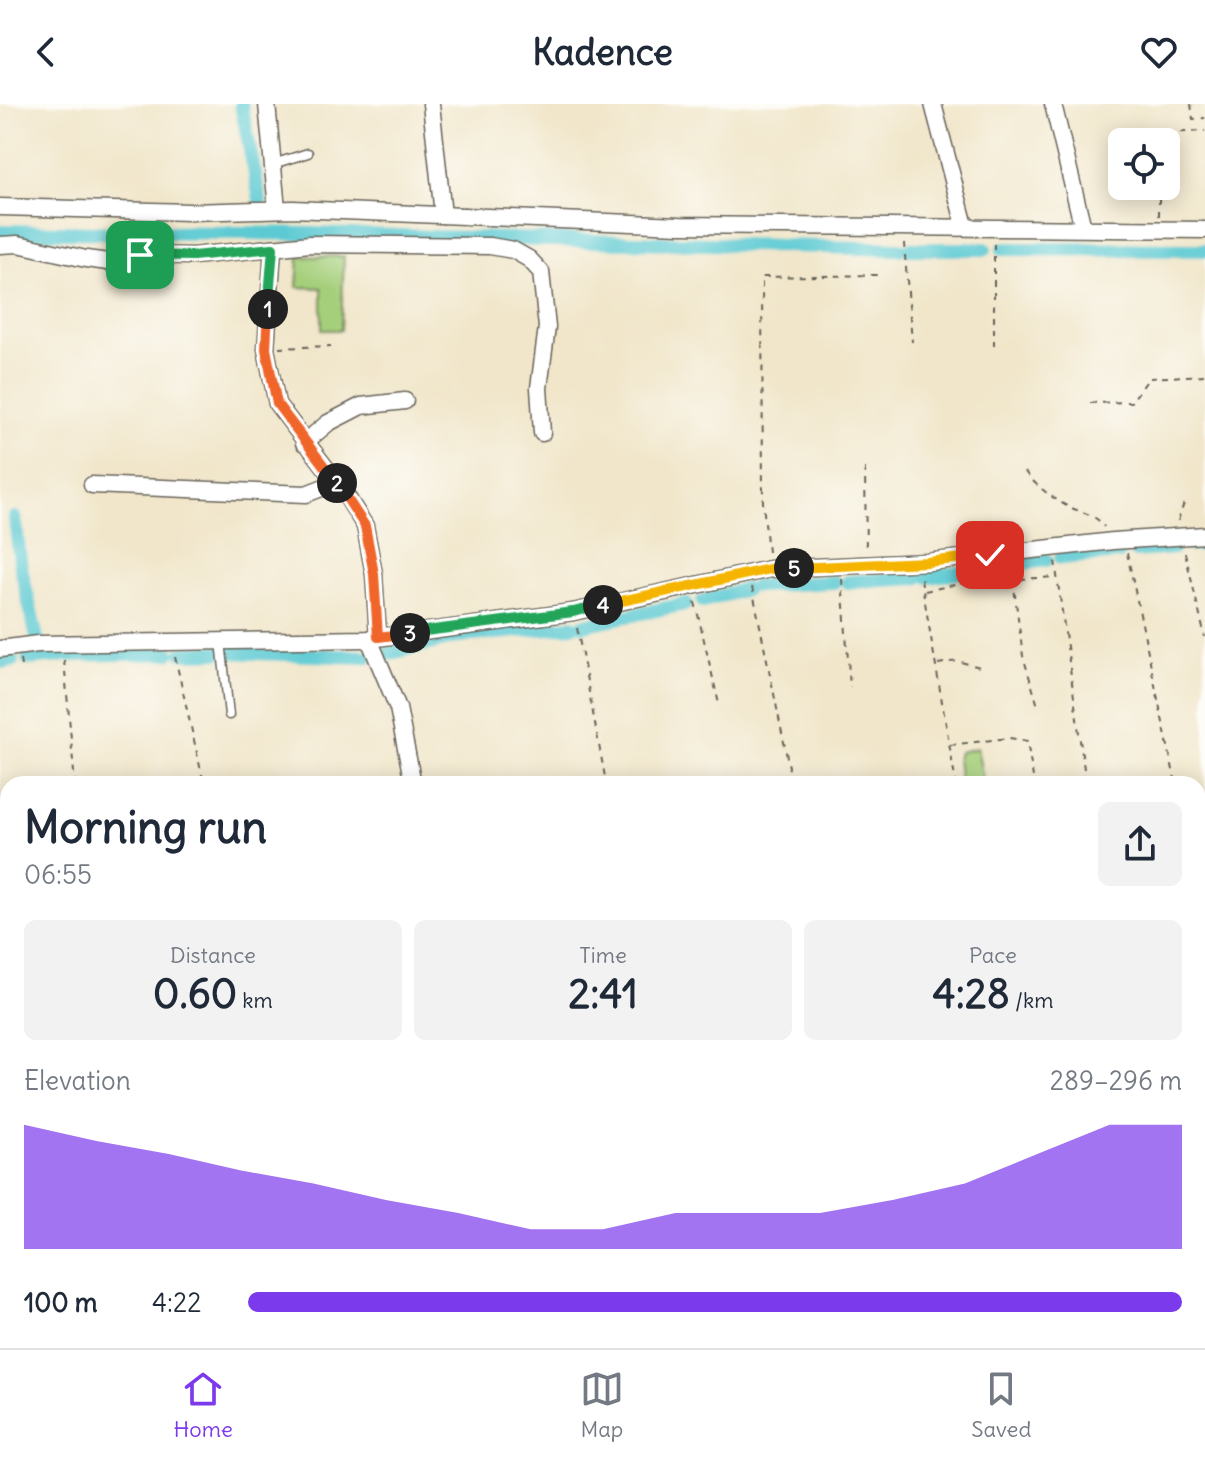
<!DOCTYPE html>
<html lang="en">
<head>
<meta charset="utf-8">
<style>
  :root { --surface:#fff; --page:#f2f2f3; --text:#1f2937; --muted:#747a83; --line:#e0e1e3; --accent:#7c3aed }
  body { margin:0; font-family:Delius,sans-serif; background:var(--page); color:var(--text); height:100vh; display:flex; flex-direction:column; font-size:30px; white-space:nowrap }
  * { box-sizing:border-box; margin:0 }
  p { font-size:26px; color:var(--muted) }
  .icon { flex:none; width:44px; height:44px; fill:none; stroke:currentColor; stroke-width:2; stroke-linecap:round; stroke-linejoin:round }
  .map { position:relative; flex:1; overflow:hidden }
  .details { position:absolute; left:0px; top:672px; width:1206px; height:572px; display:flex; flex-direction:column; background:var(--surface); border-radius:24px 24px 0 0; box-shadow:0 4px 20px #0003 }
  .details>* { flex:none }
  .buttons { position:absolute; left:1108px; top:24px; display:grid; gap:16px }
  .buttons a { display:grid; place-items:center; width:72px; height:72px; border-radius:12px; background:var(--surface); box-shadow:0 4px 20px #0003; font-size:40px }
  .pin { position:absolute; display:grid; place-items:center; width:68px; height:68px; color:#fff; margin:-34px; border-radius:16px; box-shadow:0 4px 12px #0006 }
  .km { position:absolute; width:40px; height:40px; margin:-20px; border-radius:50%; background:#222; color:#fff; font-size:22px; line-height:40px; text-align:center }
  .round { display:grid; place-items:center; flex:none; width:84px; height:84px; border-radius:12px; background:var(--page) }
  .overview { display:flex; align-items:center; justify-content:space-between; height:136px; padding:0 24px }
  h1 { font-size:44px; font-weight:700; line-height:60px }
  .figures { display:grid; grid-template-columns:repeat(3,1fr); gap:12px; height:136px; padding:8px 24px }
  .figures div { display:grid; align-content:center; border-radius:12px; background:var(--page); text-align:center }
  .figures b { font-size:40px; font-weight:700 }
  .figures small { font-size:22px; font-weight:400 }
  .figures p { font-size:22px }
  .chart { height:224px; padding:16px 24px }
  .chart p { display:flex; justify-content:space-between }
  .chart svg { width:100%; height:144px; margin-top:8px; fill:var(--accent); opacity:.7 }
  ul { padding:0 24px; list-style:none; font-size:26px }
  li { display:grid; grid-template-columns:128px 96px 1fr; align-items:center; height:60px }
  li i { height:20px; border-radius:10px; background:var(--accent) }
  header { display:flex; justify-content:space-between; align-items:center; height:104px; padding:0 24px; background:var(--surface); font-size:36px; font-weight:700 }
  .tabs { display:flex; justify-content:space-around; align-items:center; height:112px; border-top:2px solid var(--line); background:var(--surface); font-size:22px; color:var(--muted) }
  .tabs a { display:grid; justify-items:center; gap:4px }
  .tabs .current { color:var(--accent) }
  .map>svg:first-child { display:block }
</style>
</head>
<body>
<header><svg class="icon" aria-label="back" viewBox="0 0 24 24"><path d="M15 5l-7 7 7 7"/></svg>Kadence<svg class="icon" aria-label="heart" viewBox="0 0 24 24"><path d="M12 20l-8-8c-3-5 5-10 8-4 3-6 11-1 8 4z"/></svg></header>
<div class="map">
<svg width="1205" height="1244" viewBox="0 0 1205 1244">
  <rect width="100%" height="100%" fill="#fdfcf7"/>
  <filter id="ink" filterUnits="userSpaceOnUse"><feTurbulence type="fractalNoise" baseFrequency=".0125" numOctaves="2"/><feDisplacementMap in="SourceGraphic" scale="16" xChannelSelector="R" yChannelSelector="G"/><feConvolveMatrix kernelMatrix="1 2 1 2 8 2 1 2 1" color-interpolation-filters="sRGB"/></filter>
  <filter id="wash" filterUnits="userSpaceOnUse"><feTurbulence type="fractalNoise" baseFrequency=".006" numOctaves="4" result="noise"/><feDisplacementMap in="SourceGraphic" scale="32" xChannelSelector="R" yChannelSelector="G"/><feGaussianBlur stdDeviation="1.8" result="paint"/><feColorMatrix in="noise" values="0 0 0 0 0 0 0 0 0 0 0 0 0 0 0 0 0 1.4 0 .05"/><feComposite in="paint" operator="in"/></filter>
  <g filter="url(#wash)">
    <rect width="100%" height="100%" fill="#f1e6ca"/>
    <!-- green -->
    <g fill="#a5cf7a" stroke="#60764b" stroke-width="2">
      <path d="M344 152 341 226H322V184L297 183 299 153Z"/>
      <path d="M977 644 984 680H960L957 655 959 648Z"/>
    </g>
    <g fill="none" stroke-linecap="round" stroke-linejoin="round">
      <!-- canal -->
      <g stroke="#5dcad3" stroke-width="14">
        <path d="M241 0 260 96"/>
        <path d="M0 127C118 130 237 127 355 131"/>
        <path d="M361 131 899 145"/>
        <path d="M909 145H985"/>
        <path d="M1003 145 1205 146"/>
        <path d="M15 414 21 464 37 534"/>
        <path d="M1191 441H1205"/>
        <path d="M1135 447 1173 444"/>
        <path d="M1061 454 1119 449"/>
        <path d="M928 473 1046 456"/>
        <path d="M848 478 917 474"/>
        <path d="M756 482 834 478"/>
        <path d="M703 497 746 485"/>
        <path d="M583 521 686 500"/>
        <path d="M227 548 366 553"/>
        <path d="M182 549 218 548"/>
        <path d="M68 551 169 549"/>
        <path d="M383 551 461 532 572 522"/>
        <path d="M28 555 60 552"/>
        <path d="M0 558 12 557"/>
      </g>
    </g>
  </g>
  <g filter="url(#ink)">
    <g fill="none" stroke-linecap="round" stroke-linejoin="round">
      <!-- lane casing -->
      <g stroke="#676359" stroke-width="11">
        <g id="lane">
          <path d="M273 60 308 49"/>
          <path d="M221 537 229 611"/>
        </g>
      </g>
      <!-- street casing -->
      <g stroke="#676359" stroke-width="19">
        <g id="street">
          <path d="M267 0 277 105"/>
          <path d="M431 0 443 111"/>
          <path d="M933 0 965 122"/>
          <path d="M1053 0 1083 124"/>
          <path d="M0 103 190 108 293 105 680 121 1205 126"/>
          <path d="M0 141 18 140 86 155 123 160 140 151 193 152 310 140 490 142 513 146 529 155 541 168 547 223 539 284 542 329"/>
          <path d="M273 144 266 245 277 300 342 385 365 422 374 470 378 533"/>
          <path d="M304 339 328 319 361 302 405 297"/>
          <path d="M92 381 306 390 337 378"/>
          <path d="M369 535 398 604 413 680"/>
          <path d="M0 545 38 540 369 535 573 508 770 465 927 458 1113 437 1205 431"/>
        </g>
      </g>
      <!-- path -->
      <g stroke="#676359" stroke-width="2" stroke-dasharray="6 6" stroke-linecap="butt">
        <path d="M1191 0 1193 15 1205 14"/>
        <path d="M1161 38 1167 29 1205 27"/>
        <path d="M1159 82V113"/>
        <path d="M904 139 912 238"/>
        <path d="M994 242V140"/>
        <path d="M279 244 331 242"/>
        <path d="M1090 299 1131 298 1149 274 1205 271"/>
        <path d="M865 364 866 448"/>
        <path d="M1025 368C1036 382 1050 392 1065 401 1078 408 1097 410 1104 423"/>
        <path d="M1178 417 1184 399"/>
        <path d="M768 448 763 399 762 173 877 171"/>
        <path d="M1127 449 1176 680"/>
        <path d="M1185 449 1205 533"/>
        <path d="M1055 457 1084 665"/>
        <path d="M842 475 850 583"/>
        <path d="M921 475 956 680"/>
        <path d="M1013 476 1023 552 1038 602"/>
        <path d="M752 483 789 663 785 680"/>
        <path d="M925 487 968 478 1056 473"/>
        <path d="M695 498 719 600"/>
        <path d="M577 524 605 673 604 680"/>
        <path d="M175 553 204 680"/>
        <path d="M20 556 21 562"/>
        <path d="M64 556 75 680"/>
        <path d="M938 560 957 557 980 563"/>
        <path d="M950 641 1009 634 1027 637 1033 673 1031 680"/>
        <path d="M787 673 799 677 834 672"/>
        <path d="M1198 782 1205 818"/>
        <path d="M0 1102 8 1151"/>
        <path d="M22 1236 23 1244"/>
        <path d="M612 1236 613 1244"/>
        <path d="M1141 1236 1142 1244"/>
      </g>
      <!-- lane -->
      <use href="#lane" stroke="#fff" stroke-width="8"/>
      <!-- street -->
      <use href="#street" stroke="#fff" stroke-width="16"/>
    </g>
  </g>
  <g fill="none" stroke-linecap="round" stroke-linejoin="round" filter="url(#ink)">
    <!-- split-1 casing -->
    <g stroke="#fff" stroke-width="16">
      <path id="split-1" d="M140 151 193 152 273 144 268 205"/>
    </g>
    <!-- split-2 casing -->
    <g stroke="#fff" stroke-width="16">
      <path id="split-2" d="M268 205 266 245 277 300 337 379"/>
    </g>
    <!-- split-3 casing -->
    <g stroke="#fff" stroke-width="16">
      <path id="split-3" d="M337 379 365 422 374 470 378 533 410 529"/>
    </g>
    <!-- split-4 casing -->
    <g stroke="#fff" stroke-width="16">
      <path id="split-4" d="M410 529 573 508 603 501"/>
    </g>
    <!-- split-5 casing -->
    <g stroke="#fff" stroke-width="16">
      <path id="split-5" d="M603 501 770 465 794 464"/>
    </g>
    <!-- split-6 casing -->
    <g stroke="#fff" stroke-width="16">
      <path id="split-6" d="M794 464 927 458 990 451"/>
    </g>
    <!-- split-1 -->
    <use href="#split-1" stroke="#22a559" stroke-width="10"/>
    <!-- split-2 -->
    <use href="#split-2" stroke="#f0652b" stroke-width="10"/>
    <!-- split-3 -->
    <use href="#split-3" stroke="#f0652b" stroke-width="10"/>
    <!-- split-4 -->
    <use href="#split-4" stroke="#22a559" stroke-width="10"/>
    <!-- split-5 -->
    <use href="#split-5" stroke="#f5b400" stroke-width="10"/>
    <!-- split-6 -->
    <use href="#split-6" stroke="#f5b400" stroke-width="10"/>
  </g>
</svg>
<div class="buttons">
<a><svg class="icon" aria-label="locate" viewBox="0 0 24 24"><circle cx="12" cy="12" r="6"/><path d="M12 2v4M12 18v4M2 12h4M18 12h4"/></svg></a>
</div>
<div class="pin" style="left:140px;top:151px;background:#1e9e55"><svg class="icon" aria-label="arrive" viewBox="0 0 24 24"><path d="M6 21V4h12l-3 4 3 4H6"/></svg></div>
<div class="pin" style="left:990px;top:451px;background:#d93025"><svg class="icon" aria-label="check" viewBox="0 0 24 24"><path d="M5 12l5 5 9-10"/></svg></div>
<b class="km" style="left:268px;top:205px">1</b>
<b class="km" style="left:337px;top:379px">2</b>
<b class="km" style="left:410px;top:529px">3</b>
<b class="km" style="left:603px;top:501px">4</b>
<b class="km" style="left:794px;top:464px">5</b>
<section class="details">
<div class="overview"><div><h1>Morning run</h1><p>06:55</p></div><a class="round"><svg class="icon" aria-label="share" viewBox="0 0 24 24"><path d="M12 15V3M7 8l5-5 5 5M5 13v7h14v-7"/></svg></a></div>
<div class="figures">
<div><p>Distance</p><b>0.60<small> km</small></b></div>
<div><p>Time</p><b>2:41</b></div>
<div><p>Pace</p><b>4:28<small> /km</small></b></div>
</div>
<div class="chart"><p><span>Elevation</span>289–296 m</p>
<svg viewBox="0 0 160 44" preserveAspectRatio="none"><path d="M0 44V6L10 11L20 15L30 20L40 24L50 29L60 33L70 38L80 38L90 33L100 33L110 33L120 29L130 24L140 15L150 6L160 6V44z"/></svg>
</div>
<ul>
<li><b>100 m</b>4:22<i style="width:100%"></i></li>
</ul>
</section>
</div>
<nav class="tabs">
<a class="current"><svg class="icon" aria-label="home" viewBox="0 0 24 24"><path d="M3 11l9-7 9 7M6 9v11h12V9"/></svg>Home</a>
<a><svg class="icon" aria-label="map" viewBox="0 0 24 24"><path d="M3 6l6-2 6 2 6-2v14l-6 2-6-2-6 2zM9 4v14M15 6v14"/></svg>Map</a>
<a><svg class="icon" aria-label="saved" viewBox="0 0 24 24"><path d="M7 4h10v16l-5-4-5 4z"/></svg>Saved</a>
</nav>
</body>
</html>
